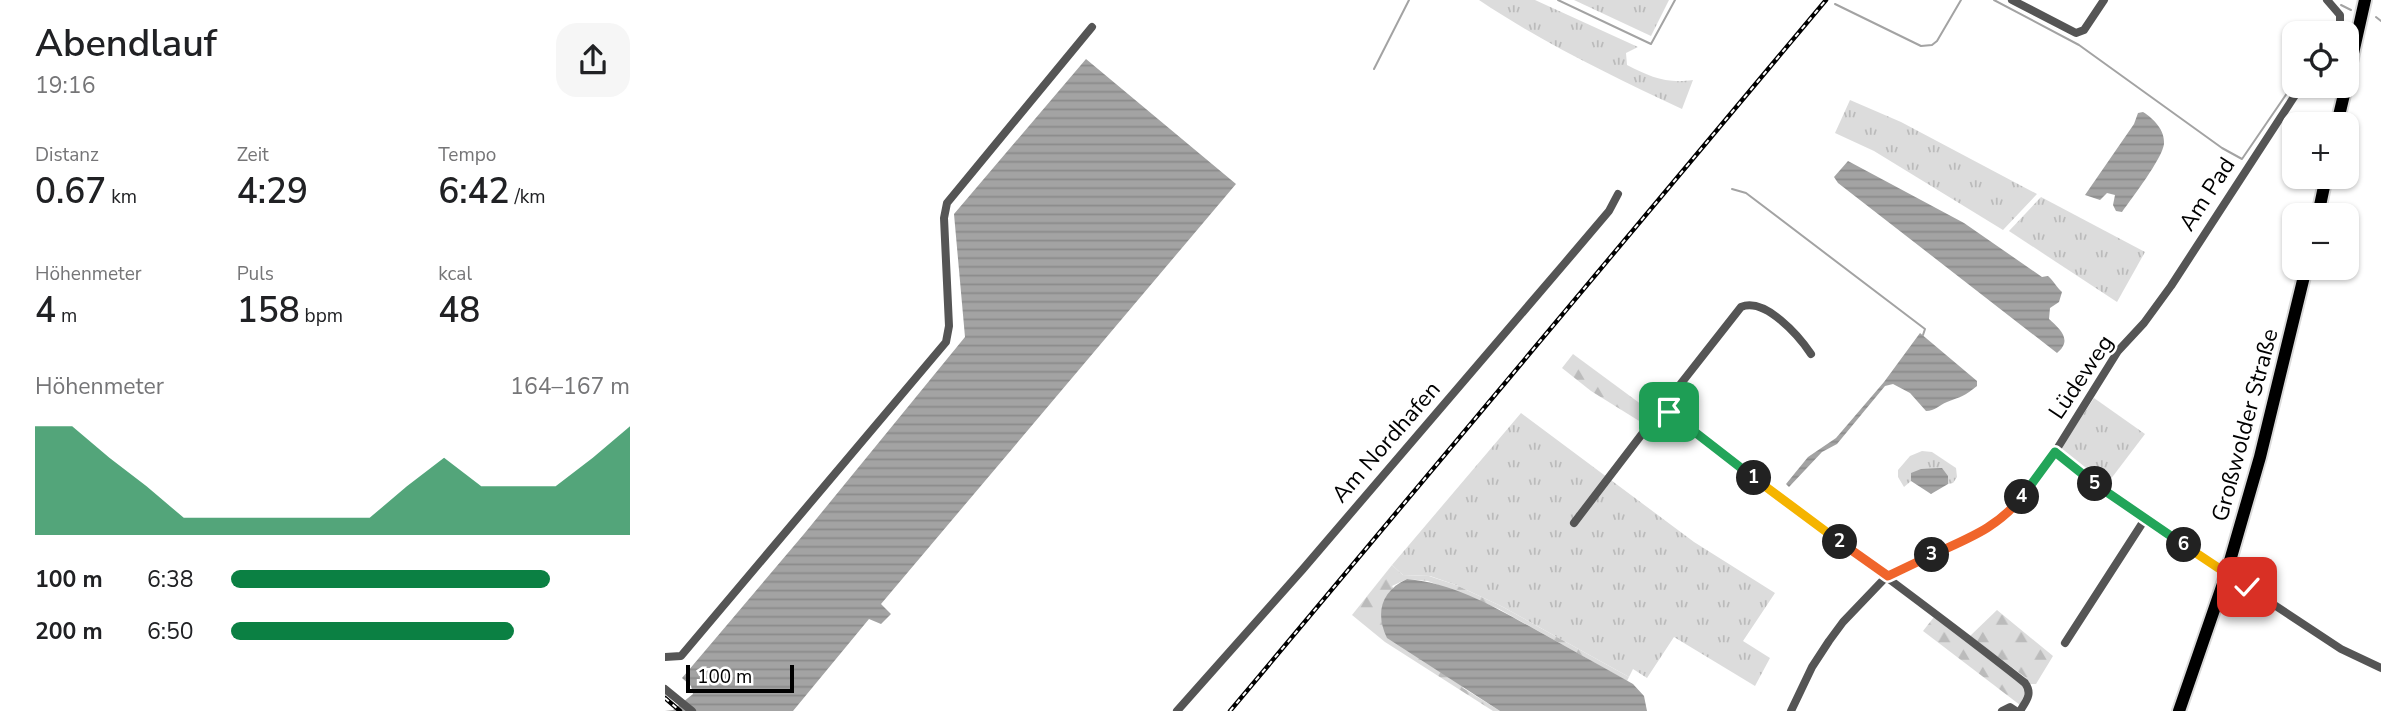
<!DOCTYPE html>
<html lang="de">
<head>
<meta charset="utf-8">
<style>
  :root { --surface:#fff; --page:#f6f6f6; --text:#202124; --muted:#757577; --accent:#0b8043 }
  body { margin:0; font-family:"Nunito Sans",sans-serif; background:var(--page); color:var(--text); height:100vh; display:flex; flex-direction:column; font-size:26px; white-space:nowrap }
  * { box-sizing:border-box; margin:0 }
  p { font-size:23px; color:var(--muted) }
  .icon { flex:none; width:38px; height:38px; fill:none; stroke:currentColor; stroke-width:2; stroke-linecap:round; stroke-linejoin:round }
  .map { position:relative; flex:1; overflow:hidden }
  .sheet { display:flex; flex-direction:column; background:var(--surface); width:665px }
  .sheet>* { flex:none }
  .tools { position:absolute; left:1617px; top:21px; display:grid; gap:14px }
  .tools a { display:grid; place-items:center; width:77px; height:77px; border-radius:14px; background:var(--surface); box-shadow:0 2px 5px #0004; font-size:35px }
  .scale { position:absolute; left:21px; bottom:18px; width:108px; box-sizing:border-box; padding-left:7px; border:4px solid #000; border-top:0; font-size:19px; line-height:24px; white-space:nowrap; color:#000; -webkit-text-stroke:5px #fff; paint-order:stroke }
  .pin { position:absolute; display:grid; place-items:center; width:60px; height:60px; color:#fff; margin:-30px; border-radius:14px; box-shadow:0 4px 10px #0006 }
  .km { position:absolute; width:35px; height:35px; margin:-18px; border-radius:50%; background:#222; color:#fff; font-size:19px; line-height:35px; text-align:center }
  .round { display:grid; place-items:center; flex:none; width:74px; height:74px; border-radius:21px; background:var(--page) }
  .summary { display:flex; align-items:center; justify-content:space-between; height:119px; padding:0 35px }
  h1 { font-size:38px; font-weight:600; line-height:52px }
  .stats { display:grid; grid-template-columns:repeat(3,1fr); gap:10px; height:119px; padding:7px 35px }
  .stats div { display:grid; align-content:center }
  .stats b { font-size:35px; font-weight:600 }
  .stats small { font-size:19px; font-weight:400 }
  .stats p { font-size:19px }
  .chart { height:196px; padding:14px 35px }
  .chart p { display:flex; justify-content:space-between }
  .chart svg { width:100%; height:126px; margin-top:7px; fill:var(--accent); opacity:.7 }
  ul { padding:0 35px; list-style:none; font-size:23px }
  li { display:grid; grid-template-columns:112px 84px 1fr; align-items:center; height:52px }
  li i { height:18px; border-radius:9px; background:var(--accent) }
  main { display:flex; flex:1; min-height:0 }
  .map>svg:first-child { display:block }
</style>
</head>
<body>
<main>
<section class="sheet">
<div class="summary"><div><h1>Abendlauf</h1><p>19:16</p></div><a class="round"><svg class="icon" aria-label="share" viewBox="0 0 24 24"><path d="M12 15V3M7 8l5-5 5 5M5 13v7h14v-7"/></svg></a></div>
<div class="stats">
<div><p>Distanz</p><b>0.67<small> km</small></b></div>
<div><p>Zeit</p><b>4:29</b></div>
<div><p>Tempo</p><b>6:42<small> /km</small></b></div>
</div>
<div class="stats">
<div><p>Höhenmeter</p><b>4<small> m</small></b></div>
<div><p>Puls</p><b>158<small> bpm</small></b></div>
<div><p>kcal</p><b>48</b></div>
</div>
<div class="chart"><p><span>Höhenmeter</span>164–167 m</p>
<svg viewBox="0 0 160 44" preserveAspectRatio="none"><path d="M0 44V6L10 6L20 17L30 27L40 38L50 38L60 38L70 38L80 38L90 38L100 27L110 17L120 27L130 27L140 27L150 17L160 6V44z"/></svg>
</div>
<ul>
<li><b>100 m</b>6:38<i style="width:80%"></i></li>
<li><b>200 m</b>6:50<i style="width:71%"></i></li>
</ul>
</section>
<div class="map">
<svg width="1716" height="711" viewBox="0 0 1716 711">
  <defs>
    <pattern id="grass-tufts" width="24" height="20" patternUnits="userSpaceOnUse" patternTransform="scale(1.75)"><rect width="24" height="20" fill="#dcdcdc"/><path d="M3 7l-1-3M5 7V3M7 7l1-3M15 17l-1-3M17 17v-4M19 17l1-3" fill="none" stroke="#bbb"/></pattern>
    <pattern id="forest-firs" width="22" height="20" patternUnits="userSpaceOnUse" patternTransform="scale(1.75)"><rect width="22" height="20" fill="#dcdcdc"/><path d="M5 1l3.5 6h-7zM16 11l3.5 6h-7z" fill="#bbb"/></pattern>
    <pattern id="water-rules" width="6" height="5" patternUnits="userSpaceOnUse" patternTransform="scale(1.75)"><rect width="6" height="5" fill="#a3a3a3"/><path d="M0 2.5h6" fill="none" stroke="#8b8b8b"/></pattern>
  </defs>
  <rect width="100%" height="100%" fill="#fff"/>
  <!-- grass -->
  <g fill="url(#grass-tufts)">
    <path d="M814 0H870L973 47 961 53 962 65C985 77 1002 84 1028 80L1017 109C947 76 878 43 814 0Z"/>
    <path d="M909 0H1004L986 36Z"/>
    <path d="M1185 100 1236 122 1372 194 1338 230 1209 151 1170 133Z"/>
    <path d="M1376 197 1480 252 1452 302 1344 231Z"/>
    <path d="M1429 398 1480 434 1442 484 1396 453V448Z"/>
    <path d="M856 413 1029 542 1110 593 1078 641 1105 658 1090 686 1009 637 982 678 968 669 964 677 838 607 791 585 765 576 738 575 727 565Z"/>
    <path d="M1257 451 1267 452 1291 468 1292 477 1288 483 1283 484V476L1246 473V481L1239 487 1233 477V470L1245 456Z"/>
  </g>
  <!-- forest -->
  <g fill="url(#forest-firs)">
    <path d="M908 354 988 413 979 424 926 391 897 368Z"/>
    <path d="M727 565 738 575 764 576 791 585 838 607 964 677 962 681 834 609 814 601 763 581 742 579 727 586 798 688 835 711H828L720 642 687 615Z"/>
    <path d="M1332 610 1388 656 1371 684H1365L1360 677 1305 636Z"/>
    <path d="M1269 617 1360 686 1361 691 1355 705 1258 631Z"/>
  </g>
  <!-- water -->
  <g fill="url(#water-rules)">
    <path d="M421 59 571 184 216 604 226 614 216 624 204 619 128 711H0L8 710 28 694 26 686 17 678 139 534 300 337 289 214Z"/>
    <path d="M1478 112C1489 119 1500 130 1499 144 1497 159 1467 198 1457 212L1451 211 1448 205 1450 195 1442 193 1435 200 1420 195 1469 124 1473 113Z"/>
    <path d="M1183 161 1299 223 1377 277 1383 276C1389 281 1391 287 1397 292L1394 302 1385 308 1384 319C1395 329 1408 340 1392 353L1173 183 1169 177Z"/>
    <path d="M1255 333 1312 381V386C1300 396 1295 397 1282 402 1274 405 1270 411 1261 411L1245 393 1228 384 1220 386 1172 444 1157 452 1124 487 1121 484 1143 457 1171 438 1219 382Z"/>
    <path d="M1277 468 1283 476V484L1266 494 1246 481V473L1256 469Z"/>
    <path d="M742 579C790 583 831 608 873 631 904 648 936 666 968 684L979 696 982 711H835L722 638C710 613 716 591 742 579Z"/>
  </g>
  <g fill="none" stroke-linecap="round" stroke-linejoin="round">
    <!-- stream -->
    <g stroke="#a3a3a3" stroke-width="2">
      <path d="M893 0 986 44 1010 0"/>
      <path d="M1329 0 1414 45 1557 148 1577 159 1629 83"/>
      <path d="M1170 4 1256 46 1267 45 1272 41 1296 0"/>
      <path d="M1676 5 1686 10"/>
      <path d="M1711 17 1716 21"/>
      <path d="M709 69 744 0"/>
      <path d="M1067 189 1081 193 1260 329 1258 335"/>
    </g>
    <!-- primary casing -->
    <g stroke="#dbdbdb" stroke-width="16">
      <g id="primary">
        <path d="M1682 80 1700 0"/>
        <path d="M1672 124 1681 86"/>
        <path d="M1653 215 1661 177"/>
        <path d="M1514 711 1560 578 1595 457 1641 268"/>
      </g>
    </g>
    <!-- street -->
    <g stroke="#555" stroke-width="8">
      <path d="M1347 0 1411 33 1419 30 1439 0"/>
      <path d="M1662 0 1675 15V27L1671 33"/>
      <path d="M1146 354C1134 336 1100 297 1076 307L1003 400 1004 412C1120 505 1243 590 1360 683 1368 694 1361 701 1355 711"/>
      <path d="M1390 452C1437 492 1490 525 1541 559"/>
      <path d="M909 523 1003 400"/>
      <path d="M1582 587 1676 649 1716 668"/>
      <path d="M1400 643 1480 519"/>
      <path d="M0 657 16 656 281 342 284 326 279 218 282 203 427 27"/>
      <path d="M0 689 27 711"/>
      <path d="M512 711 638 569 899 264 944 211 953 194"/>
      <path d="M1126 711 1147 667 1164 641 1178 622 1222 576 1315 533 1344 513 1390 452 1453 351 1479 323 1506 286 1636 86"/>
      <path d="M1337 711 1345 707 1351 711"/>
    </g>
    <!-- primary -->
    <use href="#primary" stroke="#000" stroke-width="12"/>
    <!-- rail casing -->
    <g stroke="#000" stroke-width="4.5">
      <g id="rail">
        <path d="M0 698 15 711"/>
        <path d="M565 711 1161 0"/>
      </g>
    </g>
    <!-- rail -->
    <use href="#rail" stroke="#fff" stroke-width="2" stroke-dasharray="5" stroke-linecap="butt"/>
    <!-- street-bridge -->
    <path stroke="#555" stroke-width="8" d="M1541 559 1582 587"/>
  </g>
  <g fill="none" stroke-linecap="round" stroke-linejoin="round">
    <!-- split-1 casing -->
    <g stroke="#fff" stroke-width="14">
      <path id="split-1" d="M1004 412 1089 478"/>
    </g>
    <!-- split-2 casing -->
    <g stroke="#fff" stroke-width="14">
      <path id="split-2" d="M1089 478 1175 542"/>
    </g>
    <!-- split-3 casing -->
    <g stroke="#fff" stroke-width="14">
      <path id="split-3" d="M1175 542 1223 576 1267 555"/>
    </g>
    <!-- split-4 casing -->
    <g stroke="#fff" stroke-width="14">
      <path id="split-4" d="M1267 555C1303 538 1331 529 1357 497"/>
    </g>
    <!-- split-5 casing -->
    <g stroke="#fff" stroke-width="14">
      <path id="split-5" d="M1357 497 1390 452 1430 484"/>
    </g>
    <!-- split-6 casing -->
    <g stroke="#fff" stroke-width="14">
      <path id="split-6" d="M1430 484 1519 545"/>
    </g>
    <!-- split-7 casing -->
    <g stroke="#fff" stroke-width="14">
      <path id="split-7" d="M1519 545 1582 587"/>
    </g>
    <!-- split-1 -->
    <use href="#split-1" stroke="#22a559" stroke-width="9"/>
    <!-- split-2 -->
    <use href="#split-2" stroke="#f5b400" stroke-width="9"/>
    <!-- split-3 -->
    <use href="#split-3" stroke="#f0652b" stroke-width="9"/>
    <!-- split-4 -->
    <use href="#split-4" stroke="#f0652b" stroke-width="9"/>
    <!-- split-5 -->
    <use href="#split-5" stroke="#22a559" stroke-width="9"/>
    <!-- split-6 -->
    <use href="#split-6" stroke="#22a559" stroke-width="9"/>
    <!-- split-7 -->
    <use href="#split-7" stroke="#f5b400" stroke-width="9"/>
  </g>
  <g text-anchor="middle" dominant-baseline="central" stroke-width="5" stroke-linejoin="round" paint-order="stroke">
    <!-- street labels -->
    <g font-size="23" fill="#000" stroke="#fff">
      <text transform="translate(1542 194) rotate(-57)">Am Pad</text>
      <text transform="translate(1416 377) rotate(-56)">Lüdeweg</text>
      <text transform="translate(1580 425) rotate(-75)">Großwolder Straße</text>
      <text transform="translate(721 442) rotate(-49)">Am Nordhafen</text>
    </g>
  </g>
</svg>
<div class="tools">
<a><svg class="icon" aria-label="locate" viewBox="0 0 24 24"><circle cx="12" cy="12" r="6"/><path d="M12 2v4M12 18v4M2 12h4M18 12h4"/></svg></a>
<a>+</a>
<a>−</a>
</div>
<div class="scale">100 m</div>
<div class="pin" style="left:1004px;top:412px;background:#1e9e55"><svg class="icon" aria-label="arrive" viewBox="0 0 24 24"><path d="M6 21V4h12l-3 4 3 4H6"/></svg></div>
<div class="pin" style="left:1582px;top:587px;background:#d93025"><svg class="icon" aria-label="check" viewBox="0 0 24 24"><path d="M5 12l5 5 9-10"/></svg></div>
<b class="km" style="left:1089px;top:478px">1</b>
<b class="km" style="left:1175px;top:542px">2</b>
<b class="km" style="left:1267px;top:555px">3</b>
<b class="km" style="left:1357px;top:497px">4</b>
<b class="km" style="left:1430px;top:484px">5</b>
<b class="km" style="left:1519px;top:545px">6</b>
</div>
</main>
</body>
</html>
